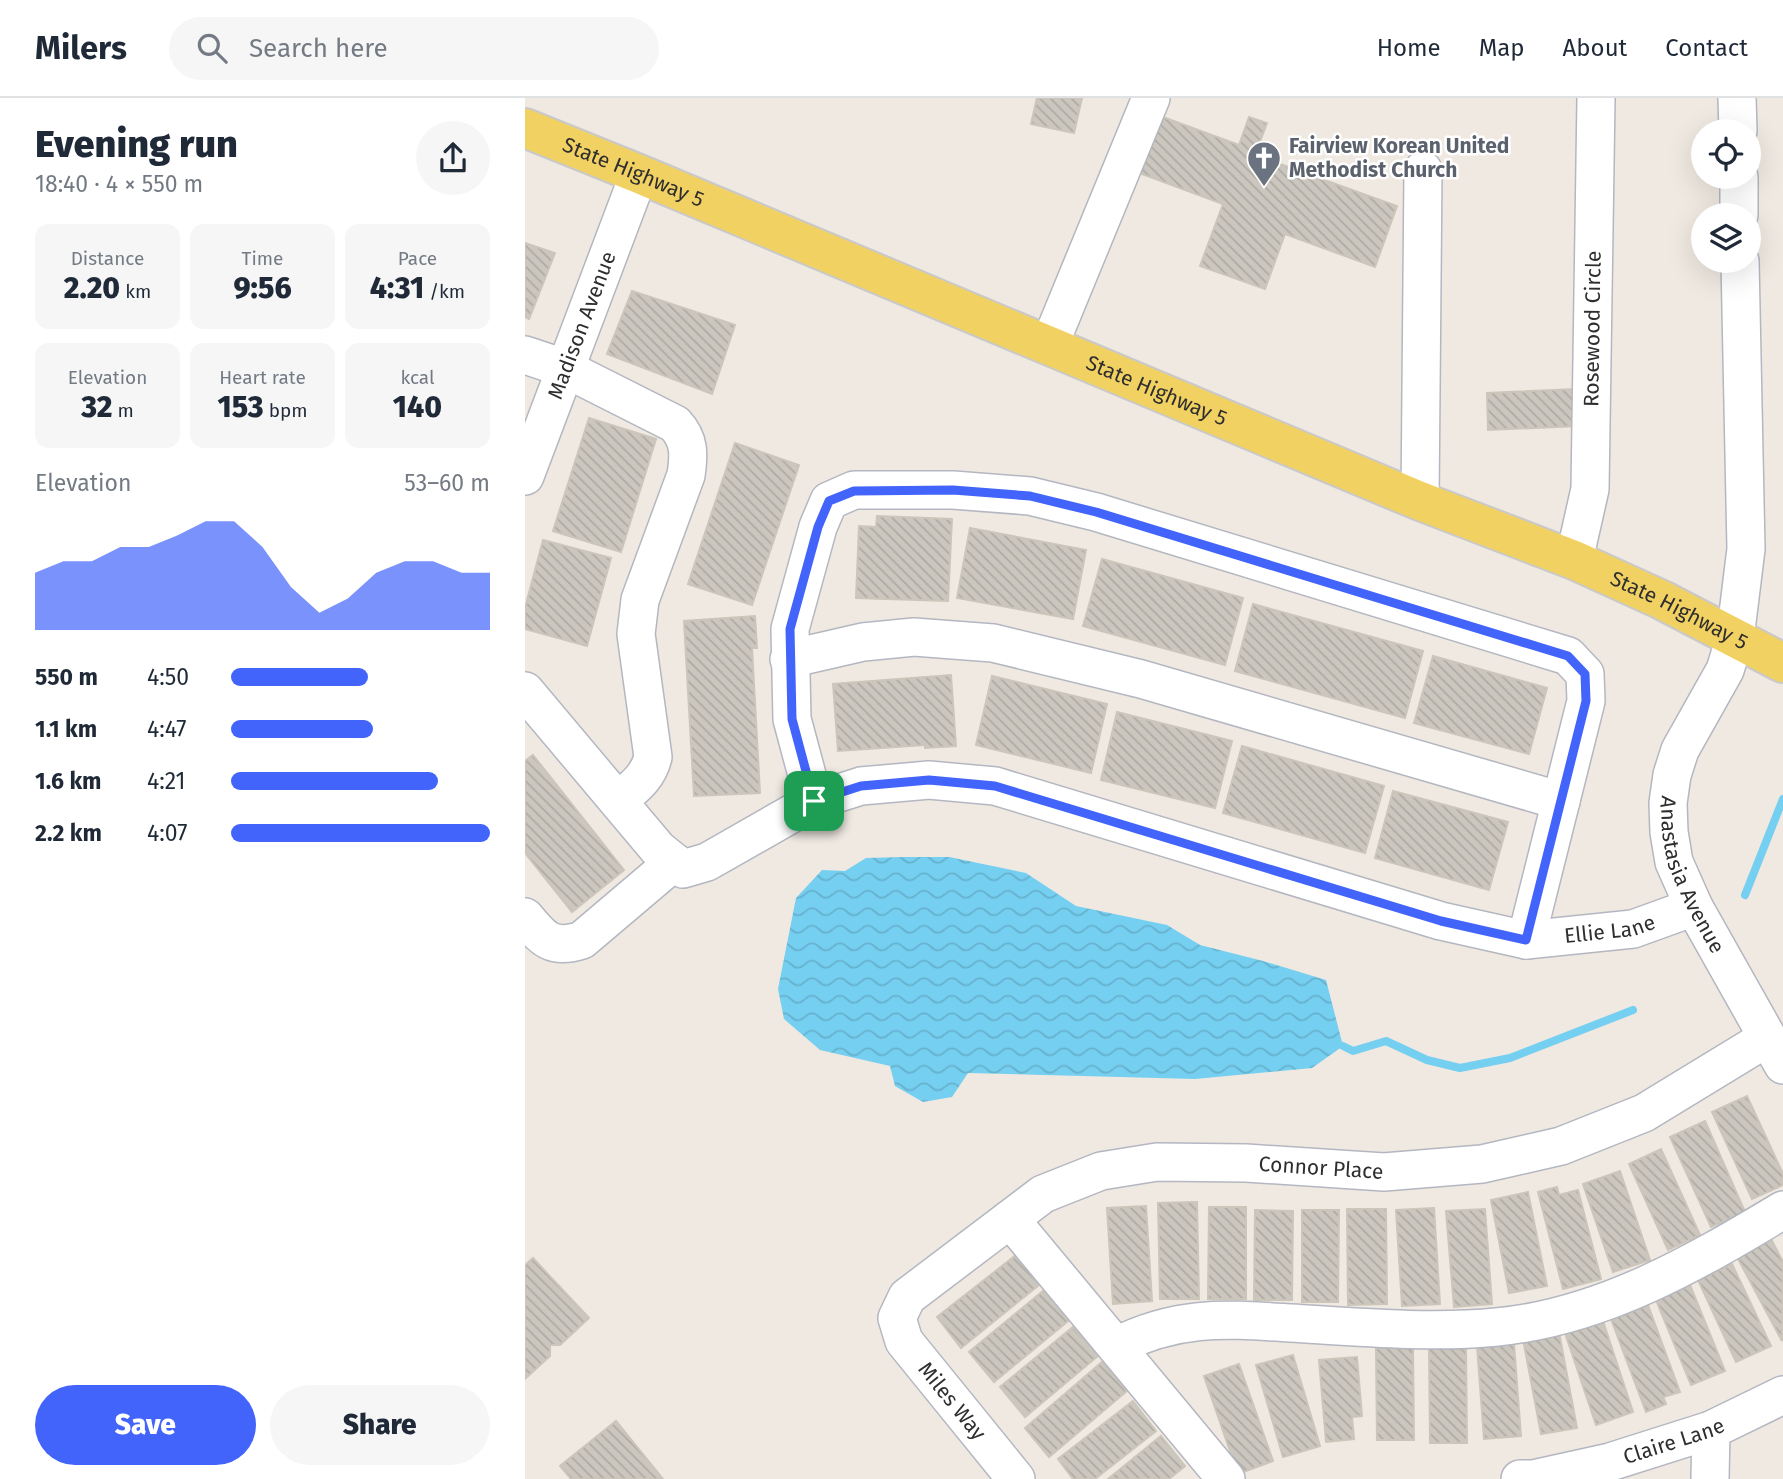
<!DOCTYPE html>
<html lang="en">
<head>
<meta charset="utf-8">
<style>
  :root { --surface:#fff; --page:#f6f6f7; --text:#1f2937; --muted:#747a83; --line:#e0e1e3; --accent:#4264fb }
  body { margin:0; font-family:"Fira Sans",sans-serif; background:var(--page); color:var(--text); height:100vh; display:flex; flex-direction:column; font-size:26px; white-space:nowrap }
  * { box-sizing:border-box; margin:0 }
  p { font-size:23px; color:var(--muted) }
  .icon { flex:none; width:38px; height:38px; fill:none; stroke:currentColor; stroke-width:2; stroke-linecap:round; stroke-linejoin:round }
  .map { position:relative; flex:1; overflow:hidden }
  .panel { display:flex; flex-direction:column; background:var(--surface); width:525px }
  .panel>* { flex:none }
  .tools { position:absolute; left:1166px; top:21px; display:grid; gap:14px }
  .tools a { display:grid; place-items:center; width:70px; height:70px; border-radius:50%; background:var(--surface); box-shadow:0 7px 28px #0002; font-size:35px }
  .pin { position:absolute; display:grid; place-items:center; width:60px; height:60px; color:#fff; margin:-30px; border-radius:14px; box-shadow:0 4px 10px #0006 }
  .round { display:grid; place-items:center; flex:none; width:74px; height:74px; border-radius:37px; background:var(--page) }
  .headline { display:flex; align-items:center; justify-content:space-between; height:119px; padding:0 35px }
  h1 { font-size:38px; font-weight:800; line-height:52px }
  .stats { display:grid; grid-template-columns:repeat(3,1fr); gap:10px; height:119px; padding:7px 35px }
  .stats div { display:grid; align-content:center; border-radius:14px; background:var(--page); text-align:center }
  .stats b { font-size:30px; font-weight:800 }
  .stats small { font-size:19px; font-weight:400 }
  .stats p { font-size:19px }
  .chart { height:196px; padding:14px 35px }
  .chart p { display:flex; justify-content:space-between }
  .chart svg { width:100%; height:126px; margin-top:7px; fill:var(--accent); opacity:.7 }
  .button { display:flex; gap:14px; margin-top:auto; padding:14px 35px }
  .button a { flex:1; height:80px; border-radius:42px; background:var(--accent); color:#fff; font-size:28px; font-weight:800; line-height:80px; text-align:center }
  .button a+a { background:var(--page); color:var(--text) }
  ul { padding:0 35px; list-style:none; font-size:23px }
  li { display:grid; grid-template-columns:112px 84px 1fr; align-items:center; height:52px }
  li i { height:18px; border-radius:9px; background:var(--accent) }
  header { display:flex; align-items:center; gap:42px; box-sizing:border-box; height:98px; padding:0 35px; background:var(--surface); border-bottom:2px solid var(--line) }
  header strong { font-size:33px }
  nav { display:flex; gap:38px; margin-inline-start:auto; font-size:24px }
  .search { width:490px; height:63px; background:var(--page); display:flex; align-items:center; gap:18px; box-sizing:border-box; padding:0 24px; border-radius:38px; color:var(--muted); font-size:26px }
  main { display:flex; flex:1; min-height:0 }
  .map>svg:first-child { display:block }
</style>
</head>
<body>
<header>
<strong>Milers</strong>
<div class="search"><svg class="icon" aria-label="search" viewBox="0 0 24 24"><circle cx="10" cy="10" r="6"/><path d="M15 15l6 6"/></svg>Search here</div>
<nav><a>Home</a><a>Map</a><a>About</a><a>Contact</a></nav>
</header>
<main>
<section class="panel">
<div class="headline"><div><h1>Evening run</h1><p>18:40 · 4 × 550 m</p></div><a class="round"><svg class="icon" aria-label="share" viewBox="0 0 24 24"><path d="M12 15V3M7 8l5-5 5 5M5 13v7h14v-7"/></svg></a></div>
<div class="stats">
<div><p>Distance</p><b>2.20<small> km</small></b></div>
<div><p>Time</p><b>9:56</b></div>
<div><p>Pace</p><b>4:31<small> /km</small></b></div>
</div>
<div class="stats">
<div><p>Elevation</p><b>32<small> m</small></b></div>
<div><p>Heart rate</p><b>153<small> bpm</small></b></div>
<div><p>kcal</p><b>140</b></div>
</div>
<div class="chart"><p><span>Elevation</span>53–60 m</p>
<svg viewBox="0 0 160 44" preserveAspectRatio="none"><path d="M0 44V24L10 20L20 20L30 15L40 15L50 11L60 6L70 6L80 15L90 29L100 38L110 33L120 24L130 20L140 20L150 24L160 24V44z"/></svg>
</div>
<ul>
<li><b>550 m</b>4:50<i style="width:53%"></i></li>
<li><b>1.1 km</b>4:47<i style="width:55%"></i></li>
<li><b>1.6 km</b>4:21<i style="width:80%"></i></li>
<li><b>2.2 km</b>4:07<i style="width:100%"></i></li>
</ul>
<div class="button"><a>Save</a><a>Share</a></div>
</section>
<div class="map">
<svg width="1258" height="1381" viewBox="0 0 1258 1381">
  <defs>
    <pattern id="water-waves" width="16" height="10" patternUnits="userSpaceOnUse" patternTransform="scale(1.75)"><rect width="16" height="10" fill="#75cff0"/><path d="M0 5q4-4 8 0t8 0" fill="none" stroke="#66b2ce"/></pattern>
    <pattern id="building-back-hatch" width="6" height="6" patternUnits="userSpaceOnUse" patternTransform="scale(1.75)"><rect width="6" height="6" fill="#cbc7bf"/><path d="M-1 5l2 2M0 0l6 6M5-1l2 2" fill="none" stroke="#afaba4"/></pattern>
  </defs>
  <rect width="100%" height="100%" fill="#efe9e1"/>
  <!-- water -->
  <path fill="url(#water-waves)" d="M378 759H424L501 775 551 808 642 827 675 847 738 863 801 882 818 948 787 970 670 981 443 975 427 999 398 1004 370 988 365 968 295 952 259 921 253 891 271 800 297 772 320 773 341 760Z"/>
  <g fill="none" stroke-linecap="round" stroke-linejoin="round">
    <!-- stream -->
    <g stroke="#75cff0" stroke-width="8">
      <path d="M1220 797 1258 701"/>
      <path d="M818 948 828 953 861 943 902 962 935 970 985 960 1108 912"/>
    </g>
  </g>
  <!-- building -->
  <g fill="url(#building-back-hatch)" stroke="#cbc5ba" stroke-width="2">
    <path d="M512 0H557L549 35 506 26Z"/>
    <path d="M635 18 714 47 724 19 742 25 730 57 872 108 850 169 760 136 740 191 675 168 698 106 614 75Z"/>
    <path d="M0 145 30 155 4 221 0 219Z"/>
    <path d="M107 193 210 227 187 296 82 256Z"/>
    <path d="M1052 291 1053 328 963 332 962 295Z"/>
    <path d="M64 320 131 341 96 454 28 433Z"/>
    <path d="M210 345 274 367 227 507 163 486Z"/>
    <path d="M352 418 427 421 423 503 331 500 334 428 351 429Z"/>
    <path d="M445 430 561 452 548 521 432 500Z"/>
    <path d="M18 442 86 460 62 548 0 531V510Z"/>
    <path d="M577 461 718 500 700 567 558 528Z"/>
    <path d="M728 506 898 553 880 620 710 573Z"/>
    <path d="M230 518 232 550H227L235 695 169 698 159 523Z"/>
    <path d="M908 558 1022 590 1004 656 889 625Z"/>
    <path d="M426 577 431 648 400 650V647L313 653 308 586Z"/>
    <path d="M467 578 582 606 566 675 451 647Z"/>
    <path d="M592 614 707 643 690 710 576 682Z"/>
    <path d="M717 648 859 688 840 755 698 715Z"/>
    <path d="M8 657 99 772 47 814 0 755V663Z"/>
    <path d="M868 693 983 724 964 792 850 760Z"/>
    <path d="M1222 998 1258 1076V1087L1227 1101 1187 1014Z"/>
    <path d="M1180 1023 1220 1114 1186 1129 1145 1039Z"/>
    <path d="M1136 1051 1175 1137 1143 1152 1104 1066Z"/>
    <path d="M1095 1073 1125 1162 1088 1174 1058 1086Z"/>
    <path d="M1032 1089 1034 1097 1053 1092 1076 1181 1038 1191 1013 1094Z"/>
    <path d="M1003 1094 1022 1188 984 1195 966 1102Z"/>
    <path d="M672 1104 674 1201H635L633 1105Z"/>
    <path d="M621 1108 627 1203 588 1206 582 1110Z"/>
    <path d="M684 1109H721V1201H683Z"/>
    <path d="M909 1110 915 1206 877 1208 871 1112Z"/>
    <path d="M822 1111H861L862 1206 823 1207Z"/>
    <path d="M960 1111 967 1206 929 1209 921 1113Z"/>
    <path d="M730 1112 768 1113 767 1202H729Z"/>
    <path d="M777 1112H814L813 1204H777Z"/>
    <path d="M1246 1141 1258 1164 1257 1243 1212 1159Z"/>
    <path d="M491 1157 514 1187 436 1250 412 1219Z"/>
    <path d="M8 1160 64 1220 35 1247H25V1258L0 1281V1167Z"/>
    <path d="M1207 1166 1246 1248 1211 1264 1173 1182Z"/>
    <path d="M1165 1187 1200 1273 1166 1287 1131 1202Z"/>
    <path d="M518 1193 543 1223 469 1284 444 1254Z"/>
    <path d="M1123 1207 1155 1294 1138 1299 1141 1306 1121 1314 1086 1221Z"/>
    <path d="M1078 1223 1108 1314 1071 1327 1040 1235Z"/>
    <path d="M548 1229 573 1258 500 1319 475 1289Z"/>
    <path d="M1034 1234 1052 1330 1016 1336 998 1241Z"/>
    <path d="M989 1246 996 1338 959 1341 952 1248Z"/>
    <path d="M888 1249 889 1342H852L851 1250Z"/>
    <path d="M941 1249 942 1345H905L904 1250Z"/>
    <path d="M768 1257 795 1348 758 1359 731 1267Z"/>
    <path d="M832 1259 837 1318 827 1319 829 1341 801 1344 794 1262Z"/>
    <path d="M577 1264 602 1293 524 1359 500 1330Z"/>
    <path d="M714 1266 748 1363 713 1376 679 1278Z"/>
    <path d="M608 1303 631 1333 570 1381H548L533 1361Z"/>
    <path d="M91 1323 138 1381H46L35 1368Z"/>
    <path d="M636 1338 660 1368 644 1381H583Z"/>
  </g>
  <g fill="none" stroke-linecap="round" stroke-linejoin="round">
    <!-- minor casing -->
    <g stroke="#b4b7c1" stroke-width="40">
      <g id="minor">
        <path d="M1212 0 1213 33"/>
        <path d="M1214 79V117"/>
        <path id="s1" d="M1215 163 1221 451 1210 540 1200 572 1155 652 1147 677 1143 705 1144 734 1149 764 1169 809 1258 967"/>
        <path d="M524 248 626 0"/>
        <path d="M0 257 39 270 150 326C165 342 164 357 161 377L115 502 111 536 128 659C123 680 108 690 93 703"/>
        <path id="s2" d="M0 378 114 76"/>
        <path d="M895 403 898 72"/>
        <path id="s3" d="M1049 462 1065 391 1071 0"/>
        <path d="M264 561 338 544 389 539 468 545 616 581 1036 703"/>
        <path id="s4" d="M0 593 133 751 158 771 182 764 289 703 336 688 404 682 470 688 916 823 1001 842 1108 831 1169 809"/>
        <path d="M289 703 267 621 265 531 293 429 304 403 329 392H428L505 398 571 414 1043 558 1060 576 1061 603 1001 842"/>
        <path d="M0 819C18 841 27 852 57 842L149 764"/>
        <path d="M485 1121 701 1381"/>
        <path d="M591 1248C659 1214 708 1222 782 1226 844 1230 910 1235 972 1229 1077 1219 1170 1165 1258 1112"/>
        <path id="s5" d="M491 1381 379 1243 372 1220 382 1199 518 1096 576 1073 632 1064 721 1065 859 1074 957 1066 1036 1048 1119 1015 1242 940"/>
        <path id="s6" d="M995 1381H1008L1085 1364 1186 1332 1258 1297"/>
        <path d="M1185 1381 1186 1332"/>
      </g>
    </g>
    <!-- major casing -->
    <g stroke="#c9c9c9" stroke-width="42">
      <g id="major">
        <path id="s7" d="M0 30 114 76 895 403 1049 462 1137 502 1258 565"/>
      </g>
    </g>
    <!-- minor -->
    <use href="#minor" stroke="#fff" stroke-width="37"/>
    <!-- major -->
    <use href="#major" stroke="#f2d163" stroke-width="38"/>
  </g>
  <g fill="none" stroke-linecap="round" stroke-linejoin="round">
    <!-- route casing -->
    <g stroke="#fff" stroke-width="14">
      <path id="route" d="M428 392 505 398 571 414 1043 558 1060 576 1061 603 1001 842 916 823 470 688 404 682 336 688 289 703 267 621 265 531 293 429 304 403 329 393Z"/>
    </g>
    <!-- route -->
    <use href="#route" stroke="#4264fb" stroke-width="9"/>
  </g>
  <!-- icons -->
  <defs>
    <g id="church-pin" transform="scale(1.75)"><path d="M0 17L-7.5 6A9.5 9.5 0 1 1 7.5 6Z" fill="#6b7280" stroke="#fff"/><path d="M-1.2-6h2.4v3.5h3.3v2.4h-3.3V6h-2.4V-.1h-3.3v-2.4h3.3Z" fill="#fff"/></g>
  </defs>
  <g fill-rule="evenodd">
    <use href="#church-pin" x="739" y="60"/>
  </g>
  <g text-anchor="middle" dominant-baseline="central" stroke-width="5" stroke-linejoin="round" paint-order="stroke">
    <!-- worship labels -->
    <g font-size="21" font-weight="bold" fill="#5b616d" stroke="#fff" text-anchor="start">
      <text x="764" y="48">Fairview Korean United<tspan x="764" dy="24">Methodist Church</tspan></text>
    </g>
    <!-- street labels -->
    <g font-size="21" fill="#2e2e2e" stroke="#fff">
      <text stroke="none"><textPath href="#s7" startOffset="117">State Highway 5</textPath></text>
      <text stroke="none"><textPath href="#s2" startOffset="161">Madison Avenue</textPath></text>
      <text stroke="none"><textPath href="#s3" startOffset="233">Rosewood Circle</textPath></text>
      <text stroke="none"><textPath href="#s7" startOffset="684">State Highway 5</textPath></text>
      <text stroke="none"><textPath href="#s7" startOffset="1251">State Highway 5</textPath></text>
      <text stroke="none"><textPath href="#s1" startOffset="634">Anastasia Avenue</textPath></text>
      <text stroke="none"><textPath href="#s4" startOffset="1208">Ellie Lane</textPath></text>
      <text stroke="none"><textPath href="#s5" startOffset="679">Connor Place</textPath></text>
      <text transform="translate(427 1303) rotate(51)">Miles Way</text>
      <text stroke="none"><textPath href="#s6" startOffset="159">Claire Lane</textPath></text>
    </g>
  </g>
</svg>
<div class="tools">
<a><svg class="icon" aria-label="locate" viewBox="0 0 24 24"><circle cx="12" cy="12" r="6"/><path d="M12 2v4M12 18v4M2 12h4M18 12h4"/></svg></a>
<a><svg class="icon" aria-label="layers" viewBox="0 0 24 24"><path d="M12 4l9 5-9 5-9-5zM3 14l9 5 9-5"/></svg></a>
</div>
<div class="pin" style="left:289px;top:703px;background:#1e9e55"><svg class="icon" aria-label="arrive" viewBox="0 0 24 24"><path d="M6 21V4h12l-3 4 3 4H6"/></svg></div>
</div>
</main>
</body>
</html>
